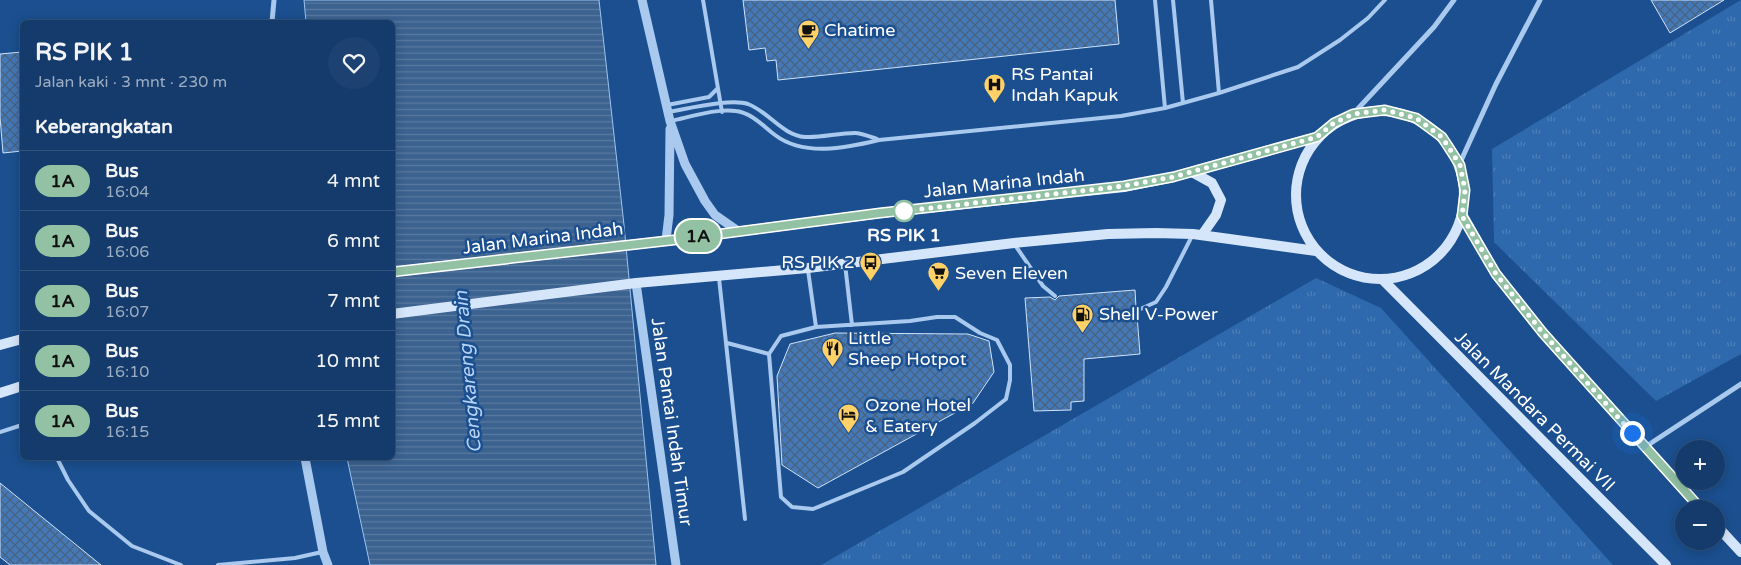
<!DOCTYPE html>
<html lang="id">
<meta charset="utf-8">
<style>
:root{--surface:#143b6b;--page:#1d4271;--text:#f1f3f6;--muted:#9dadc1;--line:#33557e}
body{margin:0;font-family:"Varela Round",sans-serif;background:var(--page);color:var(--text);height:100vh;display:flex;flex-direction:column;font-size:19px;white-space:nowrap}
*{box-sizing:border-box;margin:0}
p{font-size:16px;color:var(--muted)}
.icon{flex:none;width:28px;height:28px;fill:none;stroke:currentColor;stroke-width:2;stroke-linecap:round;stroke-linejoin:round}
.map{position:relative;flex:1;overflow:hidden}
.drawer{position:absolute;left:20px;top:20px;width:375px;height:440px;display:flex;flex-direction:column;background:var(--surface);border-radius:8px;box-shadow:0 2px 12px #0003,0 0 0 1px var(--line)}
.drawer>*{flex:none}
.badge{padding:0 10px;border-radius:16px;font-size:18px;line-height:32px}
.controls{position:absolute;left:1675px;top:440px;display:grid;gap:10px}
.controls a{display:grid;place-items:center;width:50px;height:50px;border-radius:50%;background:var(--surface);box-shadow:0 2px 12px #0003,0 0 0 1px var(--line);font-size:25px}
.you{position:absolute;width:25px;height:25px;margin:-12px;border:4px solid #fff;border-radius:50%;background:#1a73e8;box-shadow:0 0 0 8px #1a73e833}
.map>.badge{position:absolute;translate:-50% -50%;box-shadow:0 0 0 2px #fff}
h2{padding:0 15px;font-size:19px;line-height:45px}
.round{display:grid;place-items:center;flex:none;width:52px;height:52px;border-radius:26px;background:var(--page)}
.headline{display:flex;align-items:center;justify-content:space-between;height:85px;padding:0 15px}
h1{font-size:24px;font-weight:800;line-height:38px}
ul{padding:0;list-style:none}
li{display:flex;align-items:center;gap:15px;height:60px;padding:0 15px;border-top:1px solid var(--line)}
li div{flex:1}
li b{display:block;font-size:19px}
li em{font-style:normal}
li .badge{min-width:55px;font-weight:700;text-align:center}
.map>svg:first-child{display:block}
.park{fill:url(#park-tufts)}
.water{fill:url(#water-rules);stroke:#9cc4f0}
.building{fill:url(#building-cross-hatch);stroke:#cfe3fa}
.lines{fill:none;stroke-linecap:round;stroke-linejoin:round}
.service{stroke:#a9c9ee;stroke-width:4}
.minor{stroke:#a9c9ee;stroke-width:5}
.tertiary{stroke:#a9c9ee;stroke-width:9}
.secondary{stroke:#d6e6fa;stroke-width:10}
.line-casing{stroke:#fff;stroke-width:11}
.line{stroke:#93c1a4;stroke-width:8}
.walk{stroke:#fff;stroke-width:5;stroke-dasharray:0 9}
.stop-dot{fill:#fff;stroke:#93c1a4;stroke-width:2.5}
.labels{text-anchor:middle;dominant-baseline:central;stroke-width:5;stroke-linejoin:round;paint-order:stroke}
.poi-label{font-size:18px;fill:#fff;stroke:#1b4f8f;text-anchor:start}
.street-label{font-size:18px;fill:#fff;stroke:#1b4f8f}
.stop-label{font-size:18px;font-weight:bold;fill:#fff;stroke:#1b4f8f}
.water-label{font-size:19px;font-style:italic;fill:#b5d3f5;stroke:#1b4f8f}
</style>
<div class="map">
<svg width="1741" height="565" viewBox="0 0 1741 565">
<defs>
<pattern id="park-tufts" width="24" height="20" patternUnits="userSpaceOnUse" patternTransform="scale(1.25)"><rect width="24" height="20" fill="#2e69ad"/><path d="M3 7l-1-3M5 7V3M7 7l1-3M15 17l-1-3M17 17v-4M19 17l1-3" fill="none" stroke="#4d80b9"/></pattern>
<pattern id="water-rules" width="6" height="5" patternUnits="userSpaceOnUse" patternTransform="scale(1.25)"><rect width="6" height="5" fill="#3c6290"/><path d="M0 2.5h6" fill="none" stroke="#597aa1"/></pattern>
<pattern id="building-cross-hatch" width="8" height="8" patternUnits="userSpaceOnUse" patternTransform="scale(1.25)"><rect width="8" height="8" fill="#4478b7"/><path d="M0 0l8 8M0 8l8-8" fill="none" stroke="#486282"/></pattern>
</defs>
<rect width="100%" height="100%" fill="#1b4f8f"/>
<path class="park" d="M1741,0V354L1656,401L1494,242L1492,149Z
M1316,278L1381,308L1613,565H821Z"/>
<path class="water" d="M304,0H599L624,225L656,565H370L347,458H392V22H306Z"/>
<path class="building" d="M743,0H1115L1119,44L778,80L776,60L767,61L765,48L749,50Z
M1651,0H1724L1670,33Z
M22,52V151L3,153L0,117V54Z
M1135,290L1136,307L1132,311L1133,314L1137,315L1140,354L1084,359V401L1071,402V410L1034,411L1025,298L1050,297L1055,300L1059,296Z
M835,333L968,334L989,341L994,372L973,403L818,488L782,465L777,376L790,344Z
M0,483L101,565H10L0,557Z"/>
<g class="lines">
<path class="service" d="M703,0L722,112
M1155,0L1165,108
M1173,0L1183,103
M1211,0L1219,93
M667,105L709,97L717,89
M668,112C687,109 731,98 748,104C769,112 782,135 805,137C821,138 838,133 855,133C862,133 870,137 877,139
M671,121C690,117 717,108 736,111C752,113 763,126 775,135C804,157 846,148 879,140L1121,116L1165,108L1219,93L1298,67L1340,40L1368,18L1385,0
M1015,245L1043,286L1055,296
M845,264L852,325
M808,270L816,327
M719,278L745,519
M1136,311L1156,302L1166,287L1192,236
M937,317H955L980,333L997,340L1010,365V380L1006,399L975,423L903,472L813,509L792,507L781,497L769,354L781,336L816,327L910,321Z
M727,343L769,354
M0,432L22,425
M57,458L68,480L89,511L132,546L181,565
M218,565L295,558L322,552"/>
<path class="minor" d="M272,22L274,0
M1353,114L1434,27L1454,0
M1459,165L1496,84L1540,0
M1645,447L1741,384"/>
<path class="tertiary" d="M642,0L670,121L685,164L705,201L715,215L738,231
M666,240L669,215L670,129
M636,283L676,565
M305,458L323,552L328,565"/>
<path class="secondary" d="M1296 195a84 84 0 1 1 168 0a84 84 0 1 1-168 0Z
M1192,172L1212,183L1221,200L1216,215L1202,235
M1463,216L1496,274L1543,333L1701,509
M392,272L674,240L880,213L1124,187L1173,177L1317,137
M1382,279L1666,565
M392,314L636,283L808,268L1014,243L1108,234L1156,233L1193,234L1316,251
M0,345L22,339
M0,393L22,386
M1716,525L1741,552"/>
</g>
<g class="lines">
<defs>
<path id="line" d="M392,272L674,240L880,213L1124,186L1173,177L1317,137L1334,123L1353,114L1385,110L1416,118L1442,137L1460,165L1465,190L1462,216L1496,274L1543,333L1701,509"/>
</defs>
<use href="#line" class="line-casing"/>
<use href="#line" class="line"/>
<path class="walk" d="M904,211L1124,186L1173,177L1317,137L1334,123L1353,114L1385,110L1416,118L1442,137L1460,165L1465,190L1462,216L1496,274L1543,333L1632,433"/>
</g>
<defs>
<symbol id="cafe-pin" viewBox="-11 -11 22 30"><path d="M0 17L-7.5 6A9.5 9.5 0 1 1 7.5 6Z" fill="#ffd166" stroke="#1b4f8f"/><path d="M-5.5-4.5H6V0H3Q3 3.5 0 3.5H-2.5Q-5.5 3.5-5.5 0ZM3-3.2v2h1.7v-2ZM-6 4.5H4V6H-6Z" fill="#111"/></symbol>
<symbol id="hospital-pin" viewBox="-11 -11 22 30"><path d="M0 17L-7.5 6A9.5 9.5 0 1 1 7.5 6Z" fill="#ffd166" stroke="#1b4f8f"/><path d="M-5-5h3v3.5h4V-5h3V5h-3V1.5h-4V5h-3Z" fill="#111"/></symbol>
<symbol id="bus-pin" viewBox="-11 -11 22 30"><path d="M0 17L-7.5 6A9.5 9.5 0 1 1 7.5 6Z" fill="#ffd166" stroke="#1b4f8f"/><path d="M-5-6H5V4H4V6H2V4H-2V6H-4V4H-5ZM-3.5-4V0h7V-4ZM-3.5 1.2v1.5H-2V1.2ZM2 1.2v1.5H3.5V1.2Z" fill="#111"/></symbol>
<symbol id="supermarket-pin" viewBox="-11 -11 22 30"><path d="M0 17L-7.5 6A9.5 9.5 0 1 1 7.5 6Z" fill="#ffd166" stroke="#1b4f8f"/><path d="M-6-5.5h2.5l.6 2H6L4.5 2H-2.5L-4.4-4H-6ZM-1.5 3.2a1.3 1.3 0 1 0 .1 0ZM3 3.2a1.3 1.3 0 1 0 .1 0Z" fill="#111"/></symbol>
<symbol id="fuel-pin" viewBox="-11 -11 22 30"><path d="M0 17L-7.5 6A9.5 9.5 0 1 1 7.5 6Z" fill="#ffd166" stroke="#1b4f8f"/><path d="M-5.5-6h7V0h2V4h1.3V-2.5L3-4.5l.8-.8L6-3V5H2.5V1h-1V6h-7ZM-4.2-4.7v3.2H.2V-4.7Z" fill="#111"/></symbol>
<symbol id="restaurant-pin" viewBox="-11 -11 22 30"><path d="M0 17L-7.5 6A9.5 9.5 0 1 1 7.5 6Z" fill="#ffd166" stroke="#1b4f8f"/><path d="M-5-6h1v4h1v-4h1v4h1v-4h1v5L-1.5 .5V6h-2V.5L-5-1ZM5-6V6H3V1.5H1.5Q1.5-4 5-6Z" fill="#111"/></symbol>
<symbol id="hotel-pin" viewBox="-11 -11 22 30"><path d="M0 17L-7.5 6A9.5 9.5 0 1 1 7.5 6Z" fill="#ffd166" stroke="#1b4f8f"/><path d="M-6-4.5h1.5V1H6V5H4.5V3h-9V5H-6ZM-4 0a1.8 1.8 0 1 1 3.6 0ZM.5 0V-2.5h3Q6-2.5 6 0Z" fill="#111"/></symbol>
</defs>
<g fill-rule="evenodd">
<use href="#cafe-pin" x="796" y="18" width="25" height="34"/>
<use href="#hospital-pin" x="982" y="72" width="25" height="34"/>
<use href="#bus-pin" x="858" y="250" width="25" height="34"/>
<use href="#supermarket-pin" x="926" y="260" width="25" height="34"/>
<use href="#fuel-pin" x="1070" y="302" width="25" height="34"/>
<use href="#restaurant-pin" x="820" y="336" width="25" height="34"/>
<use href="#hotel-pin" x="836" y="402" width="25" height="34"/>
</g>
<circle class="stop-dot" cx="904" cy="211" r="10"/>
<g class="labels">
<g class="poi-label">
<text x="824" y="30">Chatime</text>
<text x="1011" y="74">RS Pantai<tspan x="1011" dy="21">Indah Kapuk</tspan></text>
<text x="855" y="262" text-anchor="end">RS PIK 2</text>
<text x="955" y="273">Seven Eleven</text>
<text x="1099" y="314">Shell V-Power</text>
<text x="848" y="338">Little<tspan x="848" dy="21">Sheep Hotpot</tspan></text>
<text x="865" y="405">Ozone Hotel<tspan x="865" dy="21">&amp; Eatery</tspan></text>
</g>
<g class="street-label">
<text transform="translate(1004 183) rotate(-6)">Jalan Marina Indah</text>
<text transform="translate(543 238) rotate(-7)">Jalan Marina Indah</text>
<text transform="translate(1535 411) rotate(45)">Jalan Mandara Permai VII</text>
<text transform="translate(672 422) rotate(82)">Jalan Pantai Indah Timur</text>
</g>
<g class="stop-label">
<text x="904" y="235">RS PIK 1</text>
</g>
<g class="water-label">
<text transform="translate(468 372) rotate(-95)">Cengkareng Drain</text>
</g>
</g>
</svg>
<div class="controls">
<a>+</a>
<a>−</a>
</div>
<div class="you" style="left:1632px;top:433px"></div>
<b class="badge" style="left:698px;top:236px;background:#93c1a4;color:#111">1A</b>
<section class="drawer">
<div class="headline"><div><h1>RS PIK 1</h1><p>Jalan kaki · 3 mnt · 230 m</p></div><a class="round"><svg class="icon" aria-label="heart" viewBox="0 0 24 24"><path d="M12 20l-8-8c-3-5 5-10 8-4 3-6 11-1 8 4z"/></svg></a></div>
<h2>Keberangkatan</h2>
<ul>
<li><span class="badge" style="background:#93c1a4;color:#111">1A</span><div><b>Bus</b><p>16:04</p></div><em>4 mnt</em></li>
<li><span class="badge" style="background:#93c1a4;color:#111">1A</span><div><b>Bus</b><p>16:06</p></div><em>6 mnt</em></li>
<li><span class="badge" style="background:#93c1a4;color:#111">1A</span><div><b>Bus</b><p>16:07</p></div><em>7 mnt</em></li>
<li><span class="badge" style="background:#93c1a4;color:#111">1A</span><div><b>Bus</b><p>16:10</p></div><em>10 mnt</em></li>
<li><span class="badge" style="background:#93c1a4;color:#111">1A</span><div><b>Bus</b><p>16:15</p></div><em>15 mnt</em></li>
</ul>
</section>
</div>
